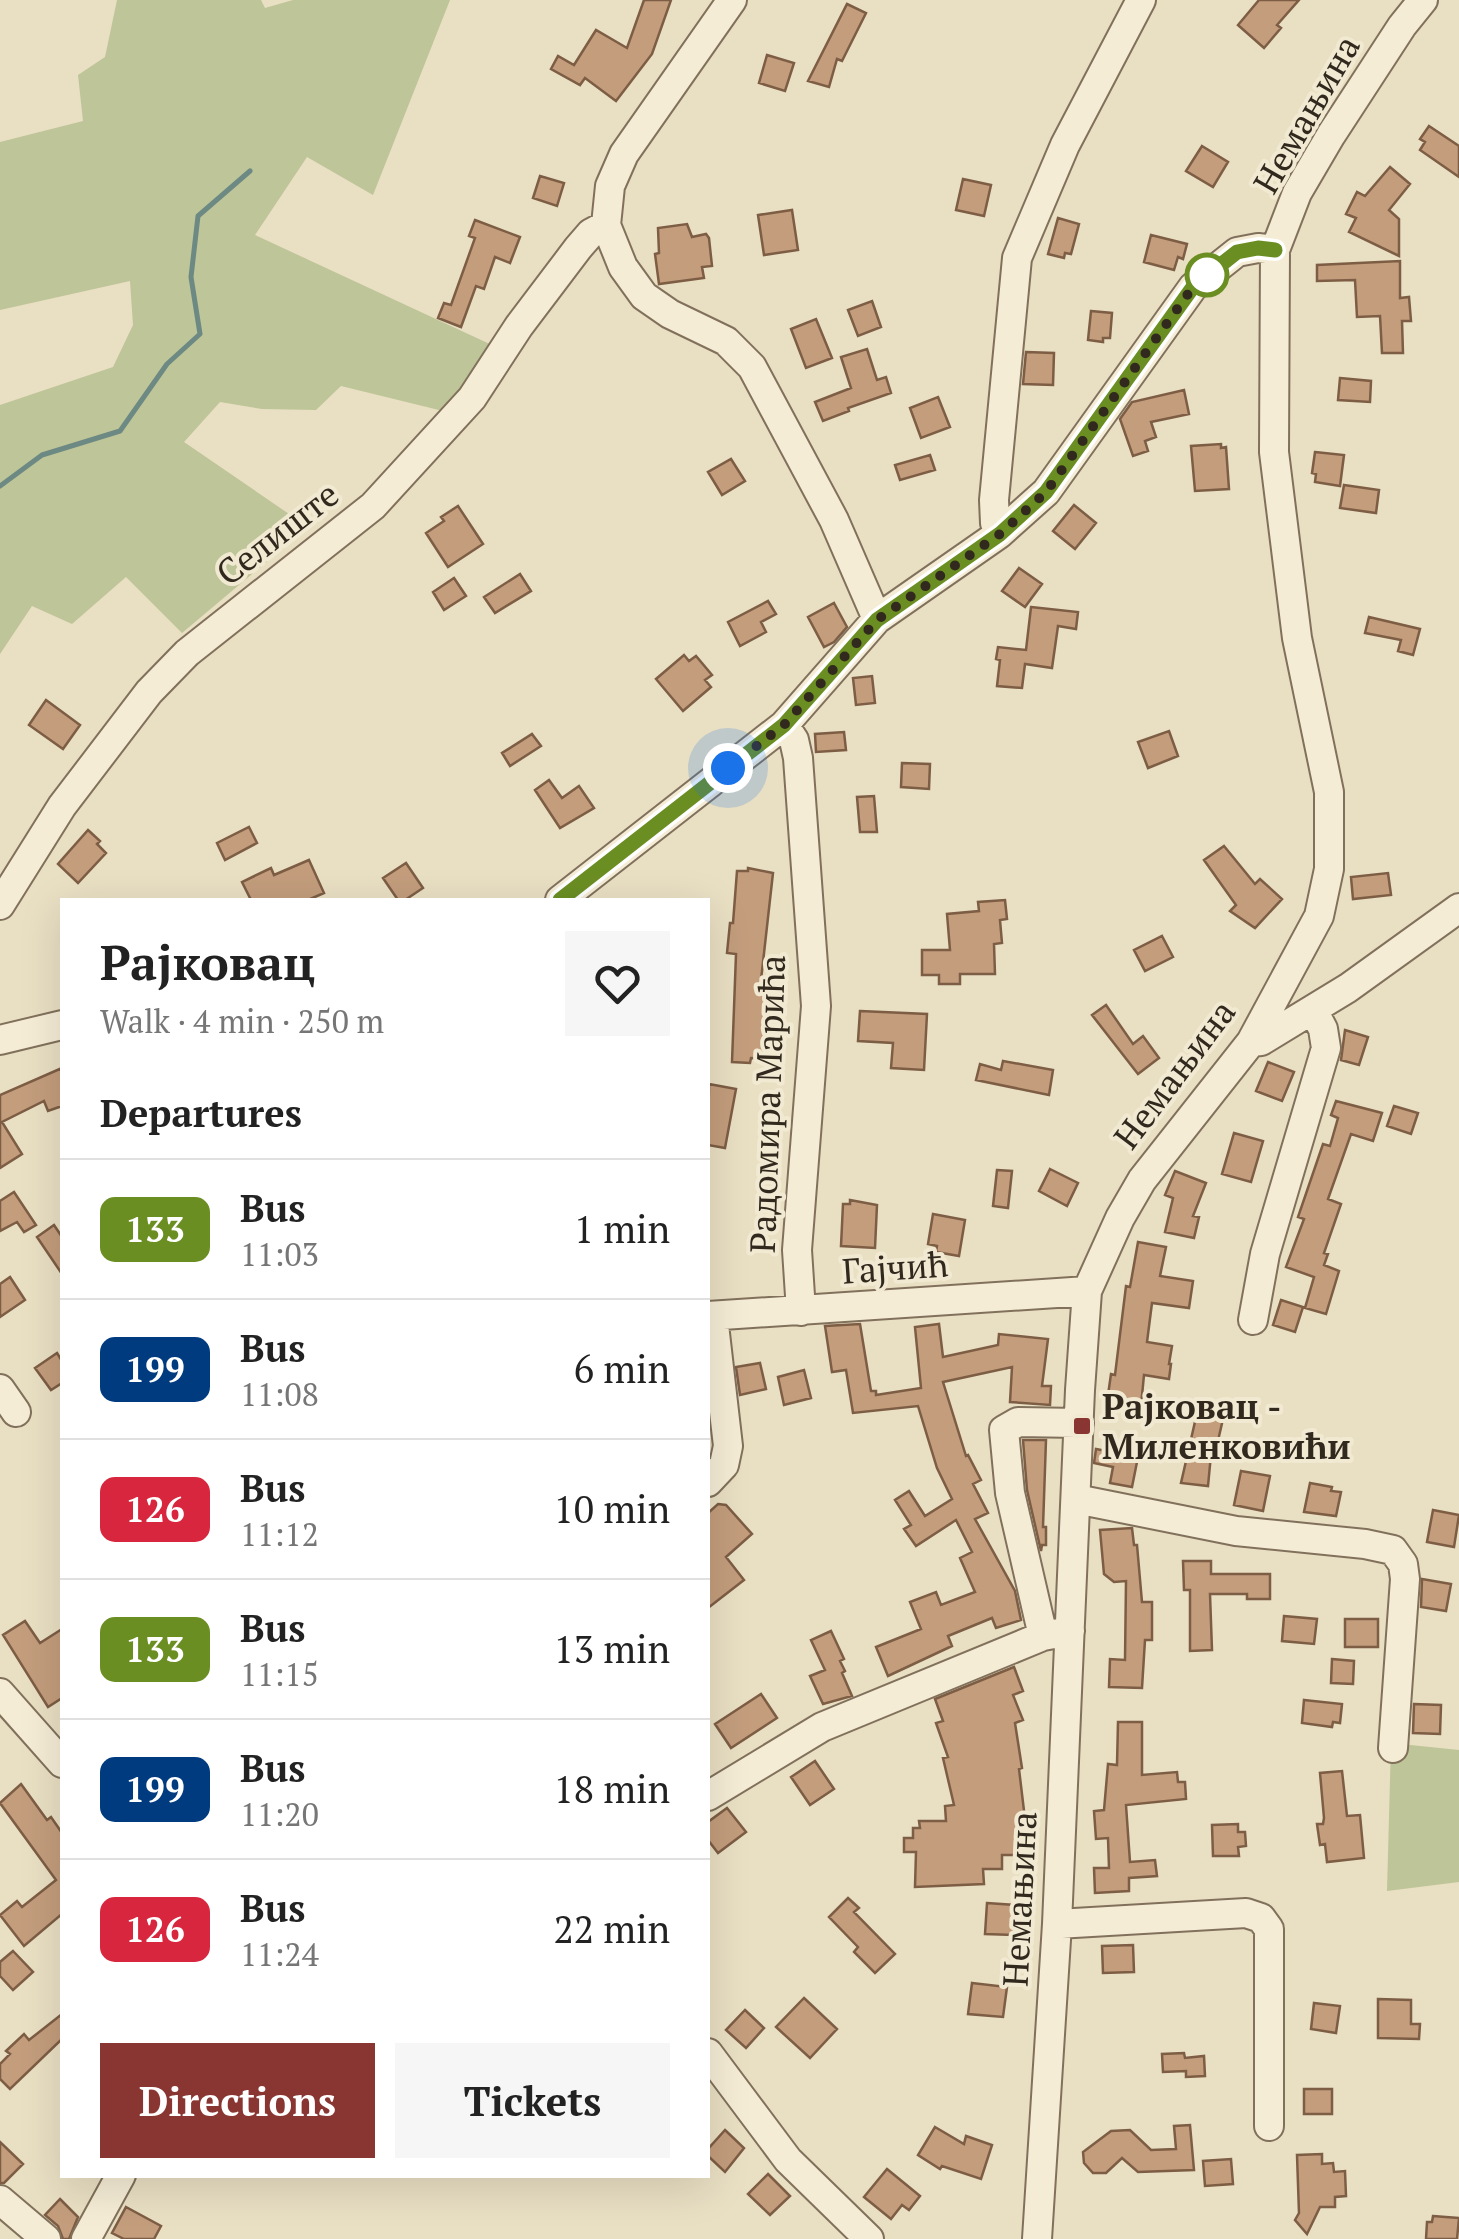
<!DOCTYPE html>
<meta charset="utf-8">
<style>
:root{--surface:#fff;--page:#f6f6f6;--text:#222;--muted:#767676;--line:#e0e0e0;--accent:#893532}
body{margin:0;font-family:"PT Serif",serif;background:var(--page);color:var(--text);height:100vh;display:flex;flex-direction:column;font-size:38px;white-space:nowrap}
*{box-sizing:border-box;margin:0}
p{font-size:32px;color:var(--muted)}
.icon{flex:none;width:55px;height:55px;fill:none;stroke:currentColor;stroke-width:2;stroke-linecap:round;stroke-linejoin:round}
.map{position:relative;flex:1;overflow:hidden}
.panel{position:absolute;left:60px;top:898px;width:650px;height:1280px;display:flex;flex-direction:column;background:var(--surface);border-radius:0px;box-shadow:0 10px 40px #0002}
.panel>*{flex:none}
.badge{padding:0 20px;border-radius:15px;font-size:35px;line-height:65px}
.you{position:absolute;width:50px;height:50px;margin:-25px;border:8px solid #fff;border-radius:50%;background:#1a73e8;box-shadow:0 0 0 15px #1a73e833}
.map>.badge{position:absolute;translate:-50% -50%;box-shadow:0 0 0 5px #fff}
h2{padding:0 40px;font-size:38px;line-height:90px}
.round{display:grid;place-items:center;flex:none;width:105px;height:105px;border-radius:0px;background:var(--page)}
.headline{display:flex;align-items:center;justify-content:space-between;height:170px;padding:0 40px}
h1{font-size:48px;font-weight:800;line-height:75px}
.primary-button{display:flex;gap:20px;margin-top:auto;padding:20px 40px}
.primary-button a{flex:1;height:115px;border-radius:0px;background:var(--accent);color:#fff;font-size:40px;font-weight:800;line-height:115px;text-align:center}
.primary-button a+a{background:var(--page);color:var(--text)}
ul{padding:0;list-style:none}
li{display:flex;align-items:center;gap:30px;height:140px;padding:0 40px;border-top:2px solid var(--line)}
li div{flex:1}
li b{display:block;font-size:38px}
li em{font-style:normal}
li .badge{min-width:110px;font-weight:700;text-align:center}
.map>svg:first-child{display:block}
.green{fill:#bec598}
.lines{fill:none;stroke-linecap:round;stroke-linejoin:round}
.stream{stroke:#6d8983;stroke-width:5}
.building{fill:#c39d7c;stroke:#7d5d44;stroke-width:2.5}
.minor-casing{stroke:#81715c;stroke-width:32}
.minor{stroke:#f5ecd5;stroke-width:28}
.line-casing{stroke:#fff;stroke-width:22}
.line{stroke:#6b8e23;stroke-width:15}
.walk{stroke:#32291e;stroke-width:10;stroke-dasharray:0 18}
.stop-dot{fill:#fff;stroke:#6b8e23;stroke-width:5}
.poi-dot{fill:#893532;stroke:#f1e9d1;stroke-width:4}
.labels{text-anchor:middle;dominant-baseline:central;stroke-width:8;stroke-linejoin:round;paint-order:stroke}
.street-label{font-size:35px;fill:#32291e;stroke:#f1e9d1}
.poi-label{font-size:35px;font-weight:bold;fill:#32291e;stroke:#f1e9d1;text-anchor:start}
</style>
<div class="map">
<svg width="1459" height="2239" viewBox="0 0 1459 2239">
<rect width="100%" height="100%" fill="#e9dfc3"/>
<path class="green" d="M117,0H261L265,8L293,0H450L373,195L307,157L255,235L494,346L443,411L341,386L316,410L262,409L220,402L184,442L308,527L182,633L126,577L72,624L32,606L0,654V405L113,367L133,325L130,281L0,310V142L83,121L78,75L105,57Z
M1391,1743L1459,1750V1882L1387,1891Z"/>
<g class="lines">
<path class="stream" d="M0,486L42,455L120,431L167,364L200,334L191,277L198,216L250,171"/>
</g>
<path class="building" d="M644,0H671L652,54L616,101L585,78L580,85L551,69L558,56L574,65L596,30L627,48Z
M1259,0H1299L1277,25L1281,28L1264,48L1238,25Z
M847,4L866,13L842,61L837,59L829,87L808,81Z
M767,55L794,63L785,91L759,83Z
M1429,126L1459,146V177L1420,150L1425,142L1420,139Z
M1202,146L1228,162L1213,187L1186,171Z
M1390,167L1410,184L1389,210L1399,219V256L1349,232L1356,218L1346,214L1357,192L1365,196Z
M540,176L564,183L557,206L533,198Z
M963,179L991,185L984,216L956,210Z
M792,210L798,250L764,255L758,215Z
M1058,218L1079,224L1071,254L1065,253L1064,258L1048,254Z
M475,220L520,237L510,263L495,257L484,289L476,286L461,327L438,318L444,303L451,305L475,238L469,236Z
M687,224L692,237L706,234L709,238L712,266L702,267L704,278L659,284L655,254L659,253L658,228Z
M1151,235L1187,244L1183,259L1178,257L1174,270L1144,262Z
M1400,261V298L1409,297L1411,321H1402L1403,353H1382L1380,316L1357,317L1355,280L1317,281V265Z
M872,301L881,327L858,336L848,310Z
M1091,311L1112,313L1110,338H1103V342L1088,340Z
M816,319L832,358L806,368L791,329Z
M867,349L877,380L886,377L891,393L848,408L849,411L823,421L815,402L851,388L841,357Z
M1026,352L1054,353L1053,385L1023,384Z
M1340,378L1371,381L1370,402L1338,400Z
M1184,390L1189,414L1151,422L1156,437L1145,441L1148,451L1133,456L1120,419L1132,402Z
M938,397L950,427L921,438L910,408Z
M1221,444V448L1226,447L1229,489L1195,491L1191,446Z
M1315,452L1344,455L1340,486L1315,482L1316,474L1312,473Z
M930,455L935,470L900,480L895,465Z
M731,459L745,481L722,495L708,472Z
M1344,485L1379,490L1376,513L1340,508Z
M1074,505L1096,523L1075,549L1053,531Z
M458,506L483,544L448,567L426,533L444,521L441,517Z
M1019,568L1042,584L1025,607L1002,591Z
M520,574L531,591L495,613L484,597Z
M454,578L466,596L444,610L433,592Z
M768,601L776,614L761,622L766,632L740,646L728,622Z
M834,603L847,627L834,642L824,647L808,617Z
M1031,607L1078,612L1076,629L1058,626L1052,668L1025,664L1022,688L997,686L1000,660L996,659L998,647L1026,650Z
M1369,617L1420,629L1413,655L1398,651L1401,640L1365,633Z
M684,655L689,661L696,656L712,675L705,680L711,687L683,711L656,679Z
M872,676L875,703L856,705L853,678Z
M46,700L80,725L63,749L29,725Z
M1169,731L1178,756L1148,768L1138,742Z
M844,732L846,750L816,752L815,734Z
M532,734L541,746L510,766L502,753Z
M902,763L930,764L929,789L901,787Z
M549,780L562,798L579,786L594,808L560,828L535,790Z
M874,796L877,832H860L857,797Z
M249,827L257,843L225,860L217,843Z
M88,830L100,841L97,844L106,853L78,883L58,864Z
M1224,846L1255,884L1260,879L1282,899L1255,928L1230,911L1236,905L1204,860Z
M309,860L324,893L308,900H251L242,882L271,868L274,875Z
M406,863L423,888L405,900H398L383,878Z
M748,868L773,873L761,980H770L766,1059L751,1058L750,1063L732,1062L736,954L727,953L730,923H733L737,871H748Z
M1388,873L1391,895L1353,899L1351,877Z
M1005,900L1007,919L1000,920L1002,943L994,944L995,974H960V984H939V975H922V950H950L947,914L979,911L978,902Z
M1162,936L1173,957L1145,971L1134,950Z
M1106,1005L1133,1044L1143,1036L1159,1058L1138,1074L1092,1015Z
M860,1011L927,1014L924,1070L891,1068L893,1043L858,1041Z
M1345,1030L1368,1037L1359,1065L1341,1060Z
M1003,1061L1053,1070L1049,1095L976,1080L980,1064L1001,1070Z
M1268,1062L1294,1072L1282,1101L1256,1091Z
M62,1068V1106L48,1111L44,1101L2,1122L22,1154L0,1168V1095Z
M709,1084L736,1089L725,1148L708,1145Z
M1336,1101L1382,1113L1373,1141L1351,1134L1328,1199L1341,1204L1324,1253L1328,1254L1324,1265L1339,1271L1326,1314L1305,1308L1314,1277L1286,1267L1304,1219L1298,1217L1323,1144L1330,1146L1338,1118L1331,1115Z
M1394,1106L1418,1113L1411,1134L1387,1126Z
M1234,1133L1263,1141L1251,1182L1222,1174Z
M1050,1169L1078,1183L1067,1206L1039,1191Z
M997,1170L1012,1171L1008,1208L993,1206Z
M1175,1171L1206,1183L1193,1216L1199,1217L1194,1238L1165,1232L1173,1198L1165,1195Z
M14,1192L36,1225L24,1232L17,1222L0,1231V1201Z
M850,1200L877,1205L875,1248L841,1246L843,1204H850Z
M933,1214L965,1220L959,1256L936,1252L937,1246L928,1244Z
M54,1225L62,1237V1274L37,1237Z
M1138,1242L1166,1247L1160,1276L1193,1281L1189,1308L1152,1303L1147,1342L1172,1346L1169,1364H1171L1169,1379L1144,1375L1141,1406L1107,1402L1111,1374L1115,1375L1126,1286L1130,1287Z
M10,1277L25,1300L0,1317V1284Z
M1281,1300L1303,1307L1295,1332L1273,1325Z
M860,1324L871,1391H876V1395L921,1388L915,1327L939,1324L943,1357L998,1345L999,1334L1048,1339L1042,1386H1051L1050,1405L1010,1402L1012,1367L943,1382L966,1456L968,1455L981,1480L973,1484L988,1513L975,1519L1015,1591L1021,1620L996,1628L992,1618L948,1636L952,1646L888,1676L876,1647L921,1629L910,1602L936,1592L941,1605L975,1592L960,1558L972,1552L956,1520L916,1546L904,1529L911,1525L895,1500L909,1491L925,1516L952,1499L937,1468L918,1406L853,1413L846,1370L832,1372L825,1326Z
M57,1353L62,1361V1383L51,1390L35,1368Z
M760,1363L766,1389L740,1395L736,1367Z
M804,1370L811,1398L784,1405L778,1377Z
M1197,1413L1223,1419L1217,1445L1212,1444L1208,1486L1181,1483Z
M1023,1440H1046L1043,1527H1046V1545H1042L1041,1551L1027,1490Z
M1096,1449L1138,1457L1132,1487L1110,1483L1113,1467L1094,1463Z
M1241,1471L1270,1476L1263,1511L1234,1505Z
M1310,1483L1332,1487L1331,1491L1341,1492L1336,1516L1304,1512Z
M718,1504L726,1505L752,1534L726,1557L744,1580L708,1608V1513Z
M1433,1510L1459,1515L1454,1547L1427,1542Z
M1132,1528L1134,1545H1137L1142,1602H1152V1640H1145L1142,1688L1109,1687L1110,1659L1125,1660L1126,1581L1114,1582L1104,1574L1100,1530Z
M1183,1561H1211V1574H1270V1599H1247V1594H1210L1212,1650L1190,1651V1590H1184Z
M1422,1579L1451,1584L1446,1611L1421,1607Z
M1284,1616L1317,1619L1314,1644L1282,1641Z
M1345,1619H1378V1647H1345Z
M25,1621L40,1643L62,1629V1698L48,1707L3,1635Z
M831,1631L844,1659L840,1661L845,1671L842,1673L852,1696L823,1704L810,1676L825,1670L811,1640Z
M1332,1659L1354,1661L1353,1684L1331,1683Z
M1014,1667L1023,1691L1013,1695L1023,1720L1015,1723L1022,1768L1019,1769L1025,1819H1022L1023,1855H1002V1869H983L984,1884L915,1887L916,1852H904V1838H913V1828H920L919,1821H946L945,1806L954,1805L943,1758L948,1757L936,1723L943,1721L935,1699Z
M761,1694L777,1718L731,1748L715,1724Z
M1304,1700L1342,1704L1340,1723L1333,1722L1332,1727L1302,1723Z
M1414,1704L1441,1705L1440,1734L1413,1733Z
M1118,1722H1142V1775L1177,1772L1178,1782H1185L1186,1799L1126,1805L1130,1862L1155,1860L1157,1876L1129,1878V1891L1095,1893L1094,1868H1109L1108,1838L1096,1839L1094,1811L1104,1810L1108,1764L1117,1765Z
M815,1761L834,1789L810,1805L791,1777Z
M1342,1771L1347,1816L1360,1815L1364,1858L1327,1862L1325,1844L1320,1845L1317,1824H1323L1324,1818L1320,1773Z
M21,1784L47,1820L51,1817L62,1833V1914L24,1946L0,1915L17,1901L22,1907L56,1880L0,1803Z
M727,1808L746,1832L718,1853L708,1840V1822Z
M1238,1824V1832H1245L1246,1846L1238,1847L1239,1856H1213L1212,1825Z
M848,1898L859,1908L854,1912L895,1954L875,1973L854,1952L858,1947L829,1917Z
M987,1903L1015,1905L1014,1935L985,1934Z
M1133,1945L1134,1972L1103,1973L1102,1946Z
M13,1951L33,1972L13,1990L0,1976V1962Z
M972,1983L1007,1987L1003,2017L968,2014Z
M804,1998L837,2029L810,2058L776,2027Z
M1378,1999L1411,2000V2024H1420L1419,2039L1378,2038Z
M1314,2003L1340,2006L1336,2033L1311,2029Z
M745,2010L764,2028L746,2048L726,2030Z
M62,2014V2039L10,2089L0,2079V2064L10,2054L6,2051L24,2034L29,2040Z
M1184,2053L1185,2058L1204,2056L1205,2076L1186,2077V2071L1163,2072L1162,2054Z
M1304,2089H1332V2114H1304Z
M1190,2125L1194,2170L1138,2172L1122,2158L1106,2173H1093L1084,2163L1083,2152L1111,2131L1130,2130L1151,2150L1176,2149L1174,2126Z
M935,2127L964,2144L966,2136L992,2145L981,2179L942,2166L940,2169L918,2155Z
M725,2130L744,2148L725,2172L708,2156V2149Z
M0,2142L23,2164L4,2183H0Z
M1322,2154V2164L1333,2163L1334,2172L1345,2171L1346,2196L1335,2197V2207H1320L1307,2234L1295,2220L1299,2213L1297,2155Z
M1231,2159L1233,2184L1205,2186L1203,2161Z
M887,2169L920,2196L909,2210L902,2205L891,2219L864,2197Z
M768,2174L790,2196L770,2215L748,2194Z
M60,2199L78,2217L69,2239H63L58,2226L45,2215Z
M126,2207L161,2226L154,2239H124L112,2233Z
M1433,2216L1459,2218L1457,2239H1426L1427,2222H1432Z"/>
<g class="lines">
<defs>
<path id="minor" d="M732,0L624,154L610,186L606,225L623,267L644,296L670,314L726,341L752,367L834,520L877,619
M999,534L995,523L994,500L1017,258L1065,145L1141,0
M784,725L794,740L798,758L816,1006L797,1250L801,1311
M560,900L784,725L877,619L999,534L1046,492L1193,287L1237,252L1258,248L1275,250
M0,905L62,806L149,692L187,653L373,506L472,398L519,326L578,248L591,233L606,225
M0,1040L62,1025
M1251,1042L1261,1041L1348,988L1459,908
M708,1316L1087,1291
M1253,1320L1265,1254L1326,1048L1323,1029L1313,1010
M0,1389L16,1412
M708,1482L724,1465L728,1446L713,1316
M1076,1499L1236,1531L1365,1544L1393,1550L1403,1564L1405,1579L1393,1748
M1043,1636L1010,1493L1004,1430L1018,1422L1079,1423
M0,1693L62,1763
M708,1796L822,1727L1043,1636L1070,1631
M1057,1924L1246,1913L1261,1918L1269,1929V2126
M708,2053L788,2160L869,2239
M0,2200L46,2239
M86,2239L121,2175
M1037,2239L1057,1924L1080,1390L1087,1291L1120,1218L1142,1180L1251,1042L1319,916L1329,869V792L1297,638L1274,452L1275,250L1297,193L1331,135L1402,26L1423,0"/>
</defs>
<use href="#minor" class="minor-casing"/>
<use href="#minor" class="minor"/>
</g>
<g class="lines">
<defs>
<path id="line" d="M560,900L784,725L877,620L1000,534L1046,492L1193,287L1237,252L1258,248L1275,250"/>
</defs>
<use href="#line" class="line-casing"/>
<use href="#line" class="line"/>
<path class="walk" d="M728,768L784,725L877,620L1000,534L1046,492L1193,287L1209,273L1207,275"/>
</g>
<circle class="stop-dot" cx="1207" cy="275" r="20"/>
<rect class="poi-dot" x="1072" y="1416" width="20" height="20" rx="5"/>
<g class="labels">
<g class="street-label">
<text transform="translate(1306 114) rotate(-60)">Немањина</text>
<text transform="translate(277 533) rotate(-38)">Селиште</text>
<text transform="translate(1174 1074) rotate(-53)">Немањина</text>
<text transform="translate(767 1104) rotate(-88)">Радомира Марића</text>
<text transform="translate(895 1267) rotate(-4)">Гајчић</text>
<text transform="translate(1019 1899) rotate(-87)">Немањина</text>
</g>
<g class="poi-label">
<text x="1102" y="1406">Рајковац -<tspan x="1102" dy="40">Миленковићи</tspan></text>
</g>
</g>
</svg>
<div class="you" style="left:728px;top:768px"></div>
<section class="panel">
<div class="headline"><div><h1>Рајковац</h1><p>Walk · 4 min · 250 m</p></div><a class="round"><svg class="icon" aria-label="heart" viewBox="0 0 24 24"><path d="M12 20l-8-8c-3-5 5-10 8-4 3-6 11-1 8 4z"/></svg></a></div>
<h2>Departures</h2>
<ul>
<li><span class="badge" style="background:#6b8e23;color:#fff">133</span><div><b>Bus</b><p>11:03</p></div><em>1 min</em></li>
<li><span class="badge" style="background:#003b80;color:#fff">199</span><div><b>Bus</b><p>11:08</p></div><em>6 min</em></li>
<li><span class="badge" style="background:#d7263d;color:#fff">126</span><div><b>Bus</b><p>11:12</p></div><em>10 min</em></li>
<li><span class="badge" style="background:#6b8e23;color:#fff">133</span><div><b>Bus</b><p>11:15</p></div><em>13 min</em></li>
<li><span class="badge" style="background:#003b80;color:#fff">199</span><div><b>Bus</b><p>11:20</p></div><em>18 min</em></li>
<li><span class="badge" style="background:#d7263d;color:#fff">126</span><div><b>Bus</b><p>11:24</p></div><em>22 min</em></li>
</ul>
<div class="primary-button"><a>Directions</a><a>Tickets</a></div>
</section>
</div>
